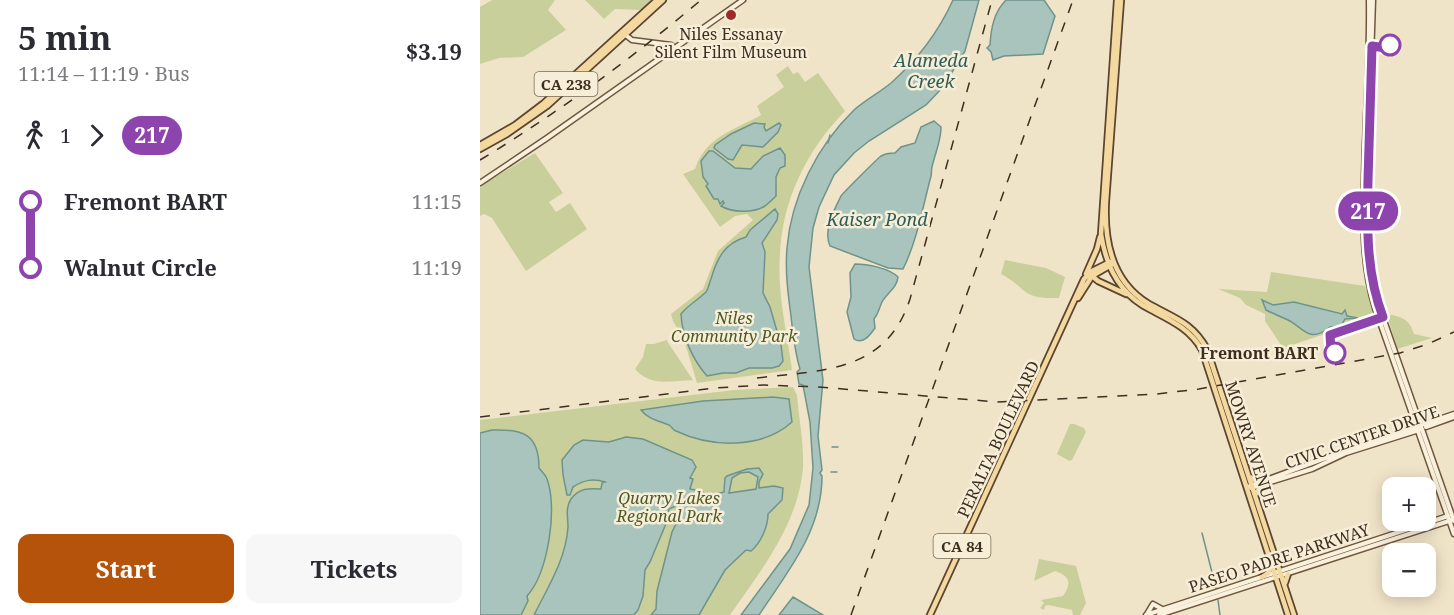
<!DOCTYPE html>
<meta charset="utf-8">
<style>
:root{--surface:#fff;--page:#f7f7f7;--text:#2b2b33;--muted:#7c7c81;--accent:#b45309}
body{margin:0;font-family:"Noto Serif",serif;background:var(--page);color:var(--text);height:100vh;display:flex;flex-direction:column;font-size:22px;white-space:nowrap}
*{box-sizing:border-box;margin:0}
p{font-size:20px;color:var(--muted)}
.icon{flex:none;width:33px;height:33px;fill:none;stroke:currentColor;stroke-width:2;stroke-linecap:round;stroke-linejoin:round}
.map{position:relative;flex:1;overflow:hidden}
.details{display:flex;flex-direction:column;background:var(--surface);width:480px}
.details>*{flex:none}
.badge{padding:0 12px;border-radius:20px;font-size:21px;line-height:39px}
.tools{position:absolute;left:902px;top:477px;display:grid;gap:12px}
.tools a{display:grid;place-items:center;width:54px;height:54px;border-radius:12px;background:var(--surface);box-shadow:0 3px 15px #0003;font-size:30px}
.map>.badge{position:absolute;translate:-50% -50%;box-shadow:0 0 0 3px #fff}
.legs{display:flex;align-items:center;gap:9px;height:66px;padding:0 18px;font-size:20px}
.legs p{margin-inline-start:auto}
.headline{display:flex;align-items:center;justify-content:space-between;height:102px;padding:0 18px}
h1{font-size:33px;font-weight:700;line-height:45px}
.action{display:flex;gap:12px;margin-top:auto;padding:12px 18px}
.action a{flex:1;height:69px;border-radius:12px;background:var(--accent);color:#fff;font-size:24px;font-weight:700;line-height:69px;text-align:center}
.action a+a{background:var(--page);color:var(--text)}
ul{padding:0 18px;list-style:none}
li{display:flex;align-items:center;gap:21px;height:66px;font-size:22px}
li i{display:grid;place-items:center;width:9px;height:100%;margin:0 8px;background:currentColor}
li i::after{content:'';width:15px;height:15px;margin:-8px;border:4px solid;border-radius:50%;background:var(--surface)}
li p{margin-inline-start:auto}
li:first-child i{background:linear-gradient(#0000 50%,currentColor 0)}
li:last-child i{background:linear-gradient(currentColor 50%,#0000 0)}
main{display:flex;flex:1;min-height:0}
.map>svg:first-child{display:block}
.green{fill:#c9cf9b}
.water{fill:#a9c4bc;stroke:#6f938a;stroke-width:1.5;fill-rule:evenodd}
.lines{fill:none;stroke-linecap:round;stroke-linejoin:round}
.stream{stroke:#6f938a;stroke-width:1.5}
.secondary-casing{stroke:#6f573f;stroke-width:7}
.primary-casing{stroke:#5b4430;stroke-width:8}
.secondary{stroke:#faf1dc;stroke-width:4}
.primary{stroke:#f3d9a0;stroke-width:4.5}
.rail{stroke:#3d2e20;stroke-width:1.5;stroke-dasharray:10 10;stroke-linecap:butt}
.line-1-casing{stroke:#fff;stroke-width:14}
.line-1{stroke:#8e44ad;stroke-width:9}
.poi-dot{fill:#9e2a2b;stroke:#f7eed8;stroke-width:2}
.stop-1-dot{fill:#fff;stroke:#8e44ad;stroke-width:3}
.labels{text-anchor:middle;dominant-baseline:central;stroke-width:5;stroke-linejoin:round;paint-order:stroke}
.shield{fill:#f7eed8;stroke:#756857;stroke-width:1.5}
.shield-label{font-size:15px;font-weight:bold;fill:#3d2e20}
.poi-label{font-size:16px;fill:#3d2e20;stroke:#f7eed8}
.park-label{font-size:16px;font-style:italic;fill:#4d5a26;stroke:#f7eed8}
.stop-label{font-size:16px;font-weight:bold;fill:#3d2e20;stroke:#f7eed8;text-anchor:end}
.street-label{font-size:16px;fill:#3d2e20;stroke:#f7eed8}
.water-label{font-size:18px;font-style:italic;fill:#2f5d5a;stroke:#f7eed8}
</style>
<main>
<section class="details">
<div class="headline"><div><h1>5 min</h1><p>11:14 – 11:19 · Bus</p></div><b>$3.19</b></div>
<div class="legs"><svg class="icon" aria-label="walk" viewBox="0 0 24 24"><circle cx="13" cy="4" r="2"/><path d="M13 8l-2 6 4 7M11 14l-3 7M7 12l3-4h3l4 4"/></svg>1<svg class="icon" aria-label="forward" viewBox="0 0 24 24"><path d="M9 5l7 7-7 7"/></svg><b class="badge" style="background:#8e44ad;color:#fff">217</b></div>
<ul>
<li><i style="color:#8e44ad"></i><b>Fremont BART</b><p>11:15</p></li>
<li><i style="color:#8e44ad"></i><b>Walnut Circle</b><p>11:19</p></li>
</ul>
<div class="action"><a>Start</a><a>Tickets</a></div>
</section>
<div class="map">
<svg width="974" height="615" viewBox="0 0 974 615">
<rect width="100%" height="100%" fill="#f0e4c8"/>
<path class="green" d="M12,0H75L68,10L86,30L43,57L19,58L0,64V7Z
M105,0H171L162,10L135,9L124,19Z
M308,66L313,74L318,72L325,82L338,73L365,111C327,150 302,200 300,255C297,293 307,333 312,370L217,383L204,340L193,321L191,314L223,289L238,251L273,220L267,214L255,216L240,227L203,174L215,169C226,136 253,131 281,115L277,106L304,87L296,75Z
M55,153L83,193L69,202L76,212L90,203L107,229L46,271L12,218L4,214L0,216V188L9,181L0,186Z
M525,260L566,268L585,277L579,298C540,299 549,289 521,274Z
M791,272L885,286L896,317L803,348L785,321V314L766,305L760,298L738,289L787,292Z
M907,314C922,317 929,318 934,334L952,338L917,349Z
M187,340V341L213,380C191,381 170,387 155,369L163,357L166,344H174Z
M313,387L317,395C319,419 324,444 323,468C318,525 281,570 250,615H0V420L254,390Z
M590,424H594L604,428L606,432L592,460L589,461L577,454Z
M559,559L596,566L606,603L600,615H593L592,610L568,605L565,606L564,610L560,608L564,603L561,600L583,596C592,583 590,576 575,571L554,581Z"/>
<path class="water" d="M473,0H499L485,51L463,87L446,105L389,141L374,153L354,175L339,207L333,228L329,267L343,380L338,436L342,470L340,473L342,476C342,531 308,571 279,615H261L310,549L329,505L333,468L330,422L323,385L319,384L317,372L320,369C315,353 313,335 311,316C308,294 305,271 307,248C311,197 338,145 374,110C385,100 399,93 411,83C437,60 458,33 473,0Z
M526,0H564L575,16L563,54L524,56L513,60L511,52L507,48L510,45C511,28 514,12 526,0Z
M454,121L461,127C461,142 455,153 452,167C451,170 452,173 451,176C443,206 437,241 423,269L408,268L350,246C343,231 354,210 361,196C363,193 397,159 401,156C406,153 410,153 415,153L421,147L435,143L441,127Z
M274,123L285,124L284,127L286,131L299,123L301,125L298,132L283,147L262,145L253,160L248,159L234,148L235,145L251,134Z
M300,148L305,155V166L300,168L296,177V196C293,199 289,203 285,206C274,213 252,213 241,206L244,203L243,201L240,204L238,199H234L226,186L228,184L223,177L221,161L229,151H233L255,168L271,169L283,156Z
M295,209L298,214L297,220L282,243L285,252L283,293L290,307L301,345L303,361L299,366L292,368H269L256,373H243L227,376C213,360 202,337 201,314C208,305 218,300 226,292C229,288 229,283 231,279C237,258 245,243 266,237L270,230Z
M375,264C387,264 409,268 418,277C417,288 407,293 402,302C399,308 399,313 394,319L395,328C390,335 383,345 374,339L367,312L371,297L370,273Z
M782,300L793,305L814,302L862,314L865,310L867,316L878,318L865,319L861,326L850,327C829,344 824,328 808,320C801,317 794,314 786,310Z
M293,397L309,399L312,422C282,449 232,448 196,431C193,430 192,427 189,425C179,421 168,419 161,410L223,401Z
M12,430C43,429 59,434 59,468C62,472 66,475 67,479C78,508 68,573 47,596L48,601L41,615H0V433Z
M146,437L163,439L212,460L216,467L210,478L213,479L210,489L221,491L229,496L244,492L245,478L247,476L267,469L279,468L283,474L279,482V488L294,486L303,488L302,500L288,514C288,526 281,543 271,551L266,550L245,570L219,615H171L176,609L177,591L192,532L203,510L198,505L189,509L185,526L170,562L165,570L163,596L158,610L154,615H54C68,587 86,559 88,527C88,517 85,508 91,499C99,488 109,488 121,489L122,483L125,482C113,478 104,480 93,487L90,495H87L83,475L82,460L94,445L103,440L129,442ZM269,472L278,477L276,489L249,493L252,478L260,473Z
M313,597L343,615H299Z"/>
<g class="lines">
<path class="stream" d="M348,143L350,135
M352,447H358
M351,472H357
M722,533L736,588
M738,600L740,615"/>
<defs>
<path id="secondary" d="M889,0C890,60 885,120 884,180C883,224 882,266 895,308L974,534
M893,0L889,120V263L900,309L974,521
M143,33L152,40L191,45L195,49
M0,183L67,138L263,0
M946,427L974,417
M770,486L867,450L974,414
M771,488L832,469L866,453L939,430
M667,614L673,604L682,609
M666,615L968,516
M679,615L972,520"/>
<path id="primary" d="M637,0L621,234C626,267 640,295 671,310C692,321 710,329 722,350L808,615
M641,0L626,202C624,242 632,282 669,304C694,318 712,322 727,349L814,615
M0,145L35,125L64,103L177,0
M0,149L27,134L67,106L183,0
M606,274L617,249L620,237
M612,276L618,281L646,294
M598,298L612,276L631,265
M770,477L776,481H782
M776,494L781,485
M782,577L788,573L791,566
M805,583L808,574
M450,615L604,279L612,271L630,262"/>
</defs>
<use href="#secondary" class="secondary-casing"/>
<use href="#primary" class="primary-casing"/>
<use href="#secondary" class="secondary"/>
<use href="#primary" class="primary"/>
<path class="rail" d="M0,160C78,113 152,58 221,0
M277,378C342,370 406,373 430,299L512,0
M0,417L235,388L284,385L339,387L517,402L677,394L719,389L920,353L948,344L974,332
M371,615L593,0"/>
</g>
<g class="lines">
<defs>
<path id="line-1" d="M855,353L851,349L850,335L903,317C886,273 887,227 888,180C889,136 891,91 892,46L906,48L910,45"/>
</defs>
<use href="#line-1" class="line-1-casing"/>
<use href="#line-1" class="line-1"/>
</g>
<circle class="poi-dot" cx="251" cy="15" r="6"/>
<g class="stop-1-dot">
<circle cx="910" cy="45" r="10"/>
<circle cx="855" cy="353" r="10"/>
</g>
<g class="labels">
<g class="shield">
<rect x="54.5" y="72" width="63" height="24" rx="4.5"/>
<rect x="453.5" y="534" width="57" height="24" rx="4.5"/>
</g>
<g class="shield-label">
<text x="86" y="84">CA 238</text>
<text x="482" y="546">CA 84</text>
</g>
<g class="poi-label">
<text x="251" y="34">Niles Essanay<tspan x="251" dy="18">Silent Film Museum</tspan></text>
</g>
<g class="park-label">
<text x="254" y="318">Niles<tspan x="254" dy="18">Community Park</tspan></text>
<text x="189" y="498">Quarry Lakes<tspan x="189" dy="18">Regional Park</tspan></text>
</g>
<g class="stop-label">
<text x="838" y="353">Fremont BART</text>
</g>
<g class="street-label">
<text transform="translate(882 437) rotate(-19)">CIVIC CENTER DRIVE</text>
<text transform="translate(518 439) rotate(-65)">PERALTA BOULEVARD</text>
<text transform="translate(771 444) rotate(72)">MOWRY AVENUE</text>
<text transform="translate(799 558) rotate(-18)">PASEO PADRE PARKWAY</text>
</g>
<g class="water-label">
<text x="451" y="60">Alameda<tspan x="451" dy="21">Creek</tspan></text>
<text x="397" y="219">Kaiser Pond</text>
</g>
</g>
</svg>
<div class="tools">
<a>+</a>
<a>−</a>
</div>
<b class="badge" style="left:888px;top:211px;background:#8e44ad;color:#fff">217</b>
</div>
</main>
